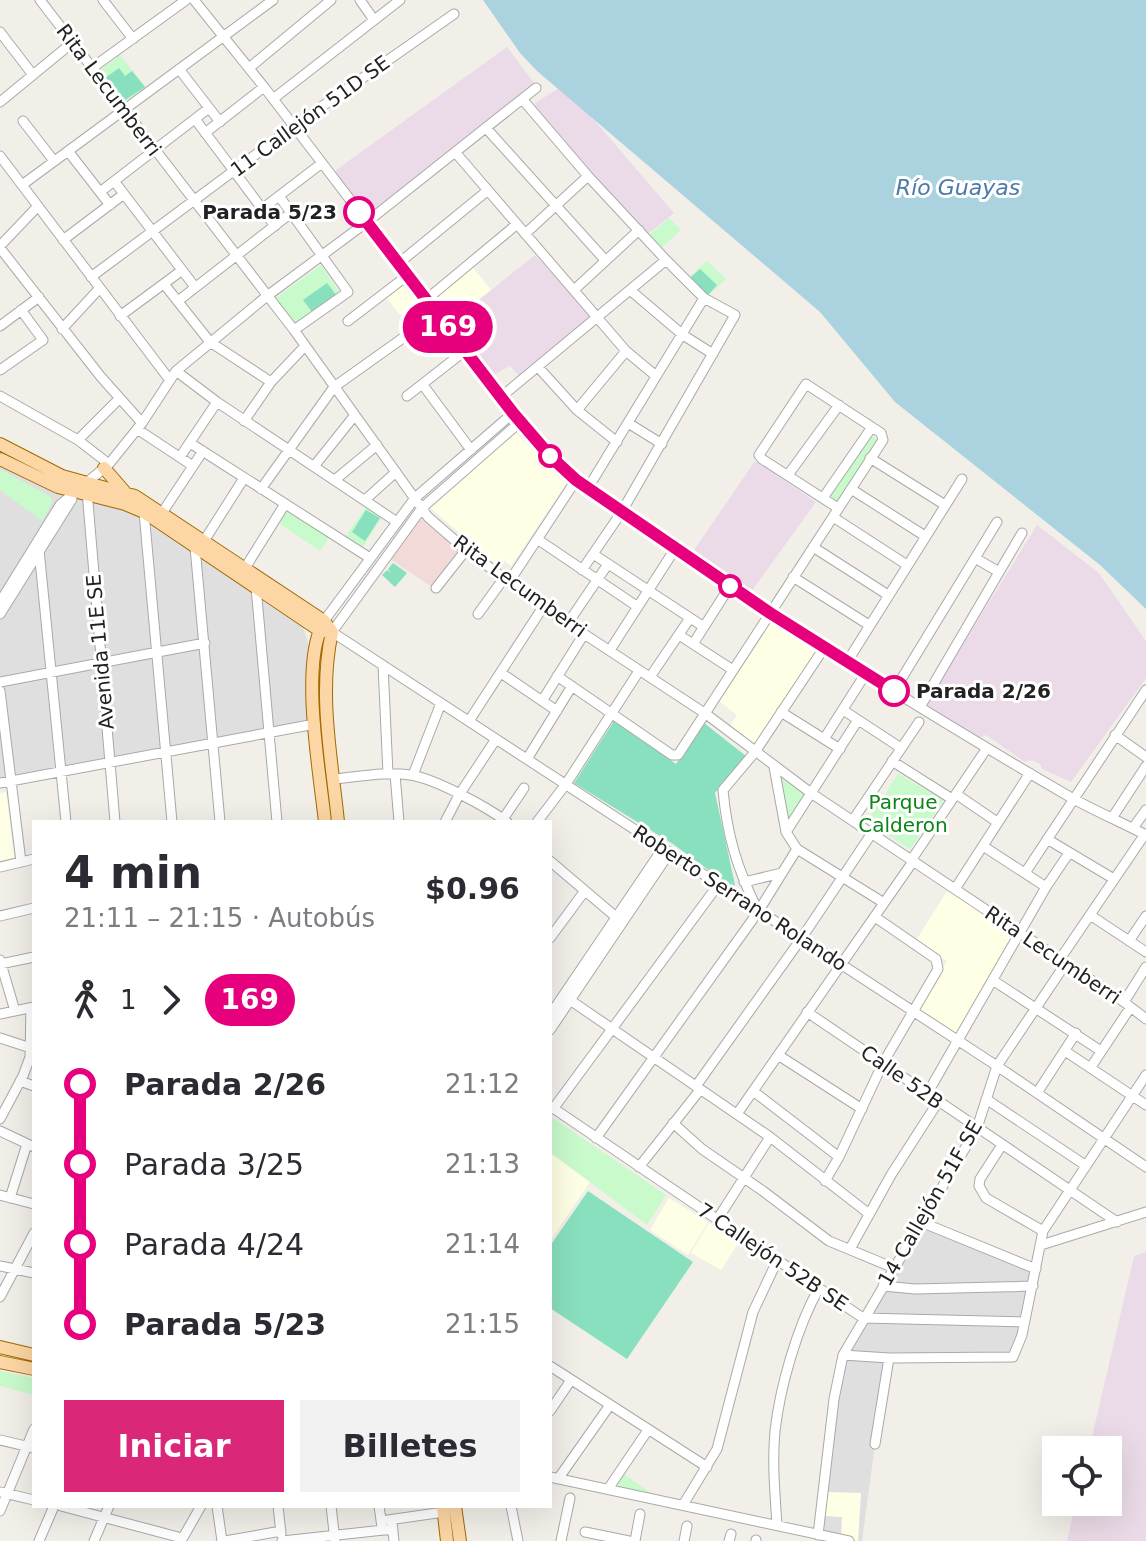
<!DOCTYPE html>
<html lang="es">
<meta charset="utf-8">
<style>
:root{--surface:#fff;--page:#f2f2f3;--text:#2b2b33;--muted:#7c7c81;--accent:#db2777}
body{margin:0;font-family:"DejaVu Sans",sans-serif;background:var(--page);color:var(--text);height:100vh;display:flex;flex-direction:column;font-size:30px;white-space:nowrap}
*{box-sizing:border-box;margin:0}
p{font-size:26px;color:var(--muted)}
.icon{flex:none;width:44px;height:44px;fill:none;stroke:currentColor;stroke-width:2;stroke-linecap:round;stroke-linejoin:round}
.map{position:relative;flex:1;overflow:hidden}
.drawer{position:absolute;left:32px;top:820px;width:520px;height:688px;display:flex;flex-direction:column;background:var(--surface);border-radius:0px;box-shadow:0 8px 32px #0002}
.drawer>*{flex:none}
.badge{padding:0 16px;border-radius:26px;font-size:28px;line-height:52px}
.buttons{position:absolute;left:1042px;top:1436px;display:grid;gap:16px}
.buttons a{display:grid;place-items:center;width:80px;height:80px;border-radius:0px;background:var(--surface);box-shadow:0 8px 32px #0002;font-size:40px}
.map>.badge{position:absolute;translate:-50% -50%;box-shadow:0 0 0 4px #fff}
.legs{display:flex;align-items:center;gap:12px;height:88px;padding:0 32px;font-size:26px}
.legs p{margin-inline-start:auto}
.headline{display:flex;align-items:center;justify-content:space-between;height:136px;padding:0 32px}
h1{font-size:44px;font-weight:800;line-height:60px}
.button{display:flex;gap:16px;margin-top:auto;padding:16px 32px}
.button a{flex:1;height:92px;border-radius:0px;background:var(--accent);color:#fff;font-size:32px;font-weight:800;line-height:92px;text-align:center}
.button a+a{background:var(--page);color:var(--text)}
ul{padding:0 32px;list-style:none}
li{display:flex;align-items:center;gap:28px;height:80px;font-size:30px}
li i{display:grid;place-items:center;width:12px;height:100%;margin:0 10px;background:currentColor}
li i::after{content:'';width:20px;height:20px;margin:-10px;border:6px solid;border-radius:50%;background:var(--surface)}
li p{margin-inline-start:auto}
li:first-child i{background:linear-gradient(#0000 50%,currentColor 0)}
li:last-child i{background:linear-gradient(currentColor 50%,#0000 0)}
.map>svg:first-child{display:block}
.residential{fill:#e0dfdf}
.commercial{fill:#f2dad9}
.industrial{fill:#ebdbe8}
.education{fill:#ffffe5}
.park{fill:#c8facc}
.pitch{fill:#88e0be}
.water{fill:#aad3df}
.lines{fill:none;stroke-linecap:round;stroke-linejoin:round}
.minor-casing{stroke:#a9a9a9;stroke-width:11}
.major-casing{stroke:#a06b00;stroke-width:14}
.minor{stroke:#fff;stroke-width:9}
.major{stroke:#fcd6a4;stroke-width:12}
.line-1-casing{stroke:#fff;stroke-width:18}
.line-1{stroke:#e6007e;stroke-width:12}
.stop-1-dot{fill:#fff;stroke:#e6007e;stroke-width:4}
.labels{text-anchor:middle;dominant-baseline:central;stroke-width:6;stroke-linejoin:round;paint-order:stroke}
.street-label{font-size:20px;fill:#222;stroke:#fff}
.stop-label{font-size:20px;font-weight:bold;fill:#222;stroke:#fff;text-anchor:end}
.park-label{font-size:20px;fill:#0c8416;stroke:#fff}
.water-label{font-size:22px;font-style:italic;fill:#4a7aab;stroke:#fff}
</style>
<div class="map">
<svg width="1146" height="1541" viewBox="0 0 1146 1541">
<rect width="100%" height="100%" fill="#f2efe9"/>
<path class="residential" d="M0,464L129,508L302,625L309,645V722L0,779Z
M920,1226L1035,1269L1015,1357L887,1355L862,1541H845L816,1534L842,1355Z"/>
<path class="commercial" d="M420,518L462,549L432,587L390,559Z"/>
<path class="industrial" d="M507,47L535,84L368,216L336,173V170Z
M564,85L674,213L648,234L534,108L535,103Z
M535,255L592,317L519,376L510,366L492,376L451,322Z
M755,461L816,502L751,592L692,553Z
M1037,525L1099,573L1146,641V678L1071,782L1042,769L1040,764L1031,760L1025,762L986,735L980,738L926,704Z
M1146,1252V1541H1067L1076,1502H1108V1450H1089L1134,1256Z"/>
<path class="education" d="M471,265L491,290L450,321L431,297Z
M403,286L416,302L400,315L387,298Z
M516,433L566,484L511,566L504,560L498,566L428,506Z
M772,621L817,652L754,745L729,727L737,715L719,701Z
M6,792L15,861L0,864V793Z
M947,891L1018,934L956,1034L917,1010L947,961L915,942Z
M550,1153L590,1182L550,1241Z
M669,1198L708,1222L688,1255L650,1230Z
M709,1223L739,1242L721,1270L691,1253Z
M828,1492L861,1493L858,1541L841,1537L842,1517L825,1516Z"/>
<path class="park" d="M120,55L146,87L122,103L98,72Z
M669,218L681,230L660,249L649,235Z
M707,261L726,279L707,297L688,278Z
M321,265L342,295L295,327L274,299Z
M869,434L880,441L839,504L826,496Z
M0,469L51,497L52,503L42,521L0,490Z
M366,507L382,517L361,550L344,539Z
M286,509L329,538L320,551L277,522Z
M898,774L944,800L910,849L867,822Z
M778,776L806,795L787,823Z
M550,1116L666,1195L647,1225L550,1152Z
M0,1371L34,1378V1395L0,1386Z
M624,1474L654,1495L615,1486Z"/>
<path class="pitch" d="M119,68L125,76L132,71L145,87L122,102L105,78Z
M700,269L717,285L707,296L690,278Z
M327,283L337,296L313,313L303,300Z
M366,510L380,518L365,541L352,532Z
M393,563L407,573L395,587L382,575L387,570L391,572L388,569Z
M614,721L676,764L704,723L746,756L715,793L735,885L733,888L673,844L574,783Z
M588,1191L693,1262L627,1359L550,1308V1246Z"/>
<path class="water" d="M483,0H1146V609L1100,565L895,402L820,312L537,71L520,53Z"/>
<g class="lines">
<defs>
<path id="minor" d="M40,0L294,330L428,517L466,550L543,607L706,714L811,793L1124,1002L1146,1019
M103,0L133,39
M194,0L264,87L513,413C572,486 652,534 730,586C841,660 955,730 1070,797C1095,811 1121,822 1146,835
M360,0L374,20
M0,32L33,75
M92,68L186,0
M249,68L331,0
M179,69L220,122
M273,99L400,0
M523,100L588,176L666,260L704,298L735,315L621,513L582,570
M0,102L73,42
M195,119L275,226
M23,121L54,161
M486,128L605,260
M205,133L264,87
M68,151L110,205
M455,152L626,351L656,376
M0,156L169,379
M114,181L195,287
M22,185L273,0
M100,192L209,108
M279,196L348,292L294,330
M262,209L322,163
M525,234L588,176
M63,240L124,194
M0,246L38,206
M0,248L101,377L142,423
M399,263L487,191
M91,277L294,126L454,14
M164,284L210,342L271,382
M574,290L639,230
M630,290L683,335L713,354
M427,299L516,225
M178,301L291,213
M120,316L181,271
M348,321L408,275
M0,326L39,297
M62,329L99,289
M538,367L577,410L617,442
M0,370L43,340L21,310
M176,371L217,402L397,522
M423,385L471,450
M0,396L78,440L109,464
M407,396L466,350
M501,397L666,260
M577,410L626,351
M244,421L271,382L305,346
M520,422L422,508L332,632L997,1066L1146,1167
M628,423L662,444
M137,429L193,466
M78,440L119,399
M190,443L370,558
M180,457L217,402
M870,458L945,505
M315,465L355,415
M788,475L839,405
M336,479L377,445
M588,488L704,298
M261,489L334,387L438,313
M851,489L925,536
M87,491L115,822
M823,498L872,427
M366,499L396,472
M144,512L172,822
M162,513L203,451
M833,517L907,565
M537,539L638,607
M204,541L244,478
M195,547L220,822
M813,547L888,595
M39,550L66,822
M593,554L704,627
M975,558L999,572
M245,568L285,504
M793,577L869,625
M509,582L576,480
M256,587L277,822
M436,588L466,550
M0,602L60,505L109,464L142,423L176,371L267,296L367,222L536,88
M0,614L72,499
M478,614L504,578
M324,621L415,498L513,413
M568,623L608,564
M679,635L733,670
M693,644L730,586
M610,650L675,549
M847,662L962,479
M383,665L388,774
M501,673L557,711
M557,676L672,755H678L883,440L881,433L806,384L759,455L762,459L838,508
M650,677L690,618
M0,682L205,643
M0,691L21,862
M894,691L997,522
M542,701L584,634
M920,707L1022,533
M843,710L901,748
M781,712L840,749
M469,721L543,607
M1115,735L1146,757
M824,739L866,673
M527,759L572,686
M892,761L952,799
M774,767L786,832
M395,774L399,822
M413,775L441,703
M333,779C358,777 385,771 410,775C434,778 487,807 507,822
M0,783L315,724
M956,794L997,822
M1112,818L1146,766
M853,820L919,722
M445,822L459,795L496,739
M501,822L524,788
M537,822L566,784L639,671
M1133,828L1146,810
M1047,839L1114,879
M983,846L1046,887
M797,849L884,903
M912,859L987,748
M550,861L616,917
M0,867L34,859
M1025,873L1146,690
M744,882L782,873
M955,889L1030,773
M757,909C737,868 727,835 723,790L755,752L824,648
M1090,915L1146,952
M0,916L34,908
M550,938L584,892
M1129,941L1146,916
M1060,959L1145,834
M0,960L15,1011
M0,964L34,957
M994,981L1101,1051
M570,1000L770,1137L868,1213
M1124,1002L1146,967
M807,1012L1117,1222
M0,1014L34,1007
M550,1015L663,848
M550,1030L670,852
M0,1038L31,1048
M1065,1051L1146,1105
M778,1055L862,1109
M1091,1067L1130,1008
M20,1081L34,1086
M696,1086L801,939L872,833
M753,1091L839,1157
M1037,1093L1076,1033
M927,1094L1046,887L1069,853
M986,1099L1085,1165
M550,1106L863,1318L1024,1322
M553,1109L718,885
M737,1114L914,860
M0,1119L23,1076L30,1057L31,1008
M673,1123L702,1149L763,1191L829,1241L894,1268
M0,1131L34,1147
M596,1138L758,912L797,849L786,832L858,720
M1002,1145L980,1179L979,1186L986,1198L1043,1231
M639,1167L700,1090
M825,1181L839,1157L883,1063L938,969L936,959L875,917
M0,1195L34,1204
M10,1198L27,1144
M717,1220L770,1137
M921,1222L1036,1269
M1041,1245L1146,1212
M850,1249L891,1175L938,1102
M0,1266L34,1273
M883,1286L915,1289L1033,1286
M0,1297L34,1233
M843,1355L889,1358L1013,1357L1022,1335L1043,1231L1146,1075
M550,1366L707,1467
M550,1411L571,1380
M0,1440L34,1448
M875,1444L889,1358
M550,1477L849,1541
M558,1479L610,1405
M608,1489L648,1430
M0,1492L34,1500
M683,1505L717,1449L753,1312L777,1261
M61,1506L182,1538
M217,1506L222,1541
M278,1506L281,1534
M331,1506L335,1541
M379,1506L382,1527
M511,1506L518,1541
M0,1511L34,1429
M381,1521L444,1512
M392,1523L394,1541
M777,1525C775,1494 772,1462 775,1431C780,1387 797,1327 819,1288
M585,1532L629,1541
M818,1535L834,1399L843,1355L977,1128L997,1066L1066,963
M39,1541L54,1506
M94,1541L109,1506
M181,1541L201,1506
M225,1541L281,1531
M282,1541L393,1529
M561,1541L570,1498
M635,1541L640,1514
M684,1541L687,1526
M729,1541L731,1534
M756,1541V1540"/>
<path id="major" d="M0,444L62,476L135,496L324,621L332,632
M0,459L58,487L125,504L144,512L319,630L332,632
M104,468L124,491
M323,624C300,665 320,774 325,822
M332,632C318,694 332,760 338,822
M0,1347L34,1355
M0,1362L34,1369
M443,1506L447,1541
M455,1506L460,1541"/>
</defs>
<use href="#minor" class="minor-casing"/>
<use href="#major" class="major-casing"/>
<use href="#minor" class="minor"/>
<use href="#major" class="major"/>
</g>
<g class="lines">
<defs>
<path id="line-1" d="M359,212L513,413L550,456L576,480L770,613L894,691"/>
</defs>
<use href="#line-1" class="line-1-casing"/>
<use href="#line-1" class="line-1"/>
</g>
<g class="stop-1-dot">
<circle cx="359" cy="212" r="14"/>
<circle cx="550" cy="456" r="10"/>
<circle cx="730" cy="586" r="10"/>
<circle cx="894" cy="691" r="14"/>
</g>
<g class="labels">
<g class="street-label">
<text transform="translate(109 90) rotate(53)">Rita Lecumberri</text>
<text transform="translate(310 116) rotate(-36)">11 Callejón 51D SE</text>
<text transform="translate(520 586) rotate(36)">Rita Lecumberri</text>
<text transform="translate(100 652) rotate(-95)">Avenida 11E SE</text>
<text transform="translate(740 898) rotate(33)">Roberto Serrano Rolando</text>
<text transform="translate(1053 955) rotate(34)">Rita Lecumberri</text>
<text transform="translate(902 1077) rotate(35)">Calle 52B</text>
<text transform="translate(930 1203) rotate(-60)">14 Callejón 51F SE</text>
<text transform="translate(773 1257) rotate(34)">7 Callejón 52B SE</text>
</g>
<g class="stop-label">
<text x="337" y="212">Parada 5/23</text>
<text x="916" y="691" text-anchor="start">Parada 2/26</text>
</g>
<g class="park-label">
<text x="903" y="802">Parque<tspan x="903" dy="23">Calderon</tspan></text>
</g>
<g class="water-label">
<text x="958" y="187">Río Guayas</text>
</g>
</g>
</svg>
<div class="buttons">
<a><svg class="icon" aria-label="locate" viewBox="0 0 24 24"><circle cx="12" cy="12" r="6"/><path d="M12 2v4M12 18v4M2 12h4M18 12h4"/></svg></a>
</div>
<b class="badge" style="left:448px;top:327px;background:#e6007e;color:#fff">169</b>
<section class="drawer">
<div class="headline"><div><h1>4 min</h1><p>21:11 – 21:15 · Autobús</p></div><b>$0.96</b></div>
<div class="legs"><svg class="icon" aria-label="walk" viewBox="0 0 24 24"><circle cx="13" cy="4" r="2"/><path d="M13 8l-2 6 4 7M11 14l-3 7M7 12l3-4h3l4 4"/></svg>1<svg class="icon" aria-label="forward" viewBox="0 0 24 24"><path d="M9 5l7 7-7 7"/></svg><b class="badge" style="background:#e6007e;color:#fff">169</b></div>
<ul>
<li><i style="color:#e6007e"></i><b>Parada 2/26</b><p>21:12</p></li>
<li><i style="color:#e6007e"></i><span>Parada 3/25</span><p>21:13</p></li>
<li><i style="color:#e6007e"></i><span>Parada 4/24</span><p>21:14</p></li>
<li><i style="color:#e6007e"></i><b>Parada 5/23</b><p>21:15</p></li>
</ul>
<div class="button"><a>Iniciar</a><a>Billetes</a></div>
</section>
</div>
